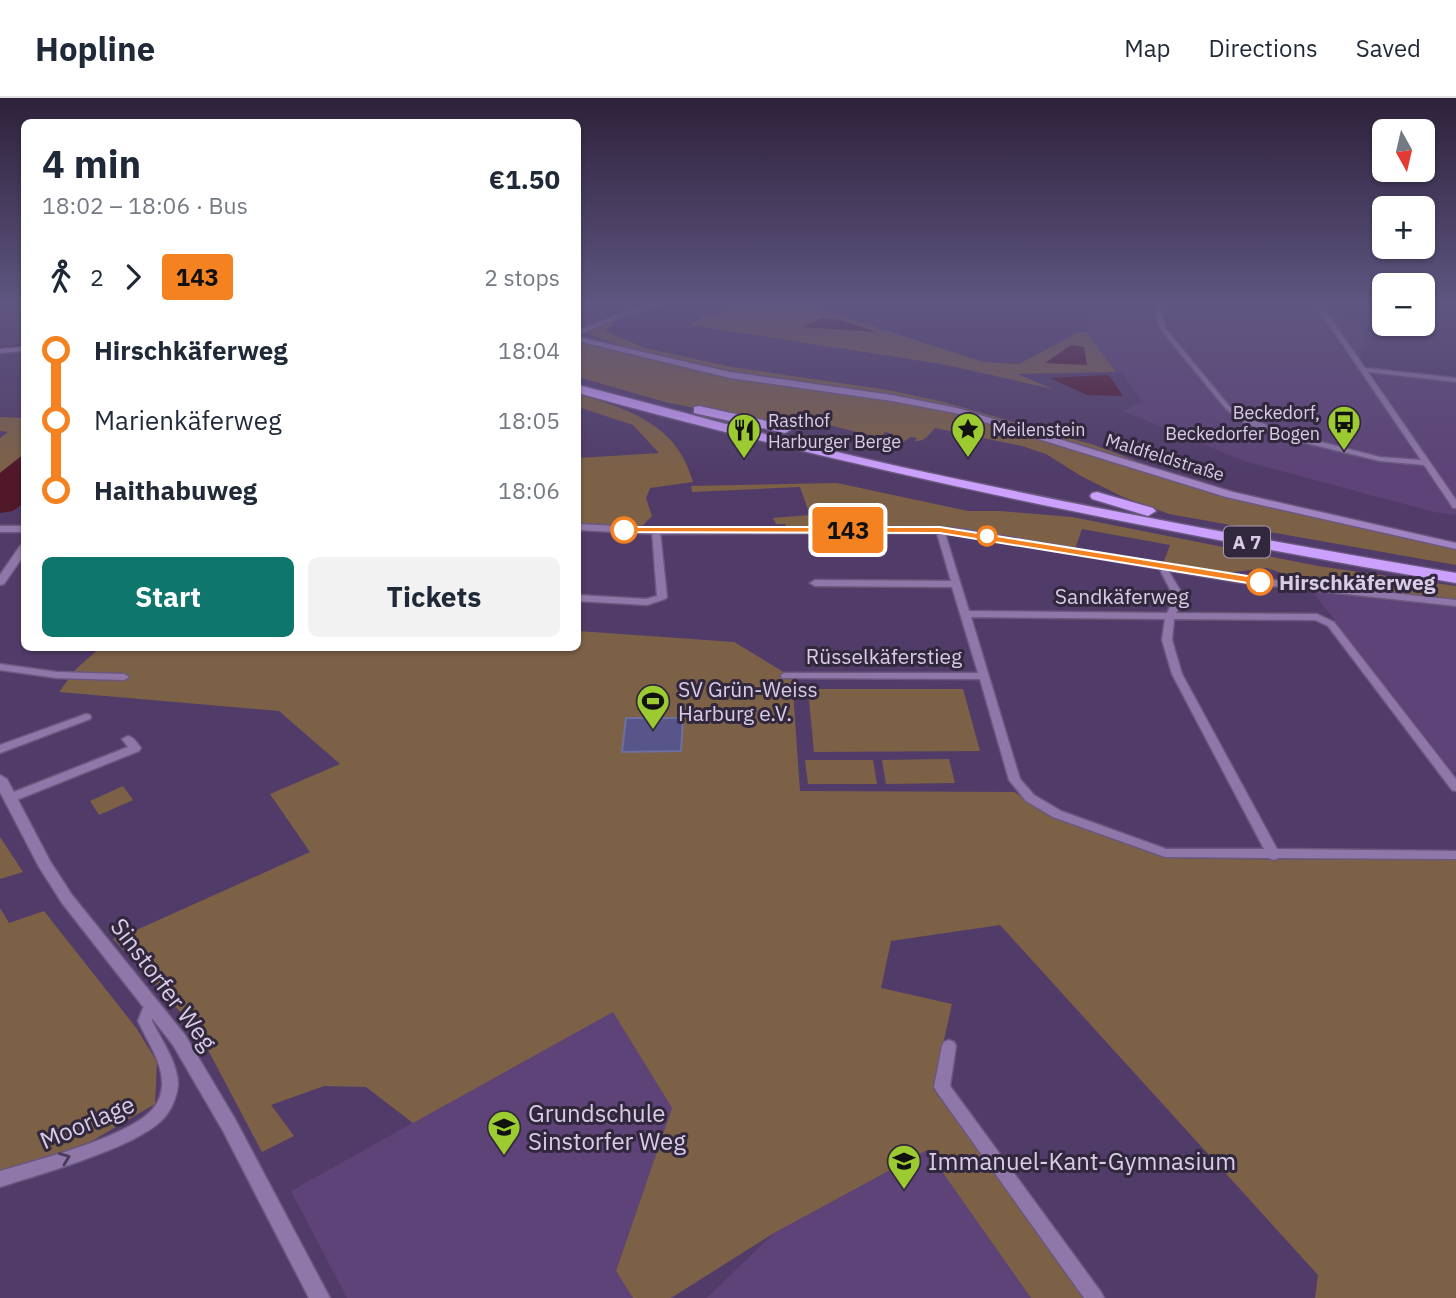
<!DOCTYPE html>
<meta charset="utf-8">
<style>
:root{--surface:#fff;--page:#f2f2f3;--text:#1f2937;--muted:#747a83;--line:#e0e1e3;--accent:#0f766e}
body{margin:0;font-family:"IBM Plex Sans",sans-serif;background:var(--page);color:var(--text);height:100vh;display:flex;flex-direction:column;font-size:26px;white-space:nowrap}
*{box-sizing:border-box;margin:0}
p{font-size:23px;color:var(--muted)}
.icon{flex:none;width:38px;height:38px;fill:none;stroke:currentColor;stroke-width:2;stroke-linecap:round;stroke-linejoin:round}
.map{position:relative;flex:1;overflow:hidden}
.details{position:absolute;left:21px;top:21px;width:560px;height:532px;display:flex;flex-direction:column;background:var(--surface);border-radius:10px;box-shadow:0 2px 5px #0004}
.details>*{flex:none}
.badge{padding:0 14px;border-radius:5px;font-size:24px;line-height:46px}
.needle{width:46px;rotate:172deg}
.tools{position:absolute;left:1372px;top:21px;display:grid;gap:14px}
.tools a{display:grid;place-items:center;width:63px;height:63px;border-radius:10px;background:var(--surface);box-shadow:0 2px 5px #0004;font-size:35px}
.map>.badge{position:absolute;translate:-50% -50%;box-shadow:0 0 0 4px #fff}
.legs{display:flex;align-items:center;gap:10px;height:77px;padding:0 21px;font-size:23px}
.legs p{margin-inline-start:auto}
.headline{display:flex;align-items:center;justify-content:space-between;height:119px;padding:0 21px}
h1{font-size:38px;font-weight:700;line-height:52px}
.cta{display:flex;gap:14px;margin-top:auto;padding:14px 21px}
.cta a{flex:1;height:80px;border-radius:10px;background:var(--accent);color:#fff;font-size:28px;font-weight:700;line-height:80px;text-align:center}
.cta a+a{background:var(--page);color:var(--text)}
ul{padding:0 21px;list-style:none}
li{display:flex;align-items:center;gap:24px;height:70px;font-size:26px}
li i{display:grid;place-items:center;width:10px;height:100%;margin:0 9px;background:currentColor}
li i::after{content:'';width:18px;height:18px;margin:-9px;border:5px solid;border-radius:50%;background:var(--surface)}
li p{margin-inline-start:auto}
li:first-child i{background:linear-gradient(#0000 50%,currentColor 0)}
li:last-child i{background:linear-gradient(currentColor 50%,#0000 0)}
header{display:flex;align-items:center;gap:42px;box-sizing:border-box;height:98px;padding:0 35px;background:var(--surface);border-bottom:2px solid var(--line)}
header strong{font-size:33px}
nav{display:flex;gap:38px;margin-inline-start:auto;font-size:24px}
.map>svg:first-child{display:block}
.built{fill:#5d4377}
.green{fill:#7d6146}
.water{fill:#501829}
.lines{fill:none;stroke-linecap:round;stroke-linejoin:round}
.stream{stroke:#501829;stroke-width:2}
.building{fill:#58558b;stroke:#6f6ea0;stroke-width:2}
.minor-casing{stroke:#6b587e;stroke-width:3}
.tertiary-casing{stroke:#6b587e;stroke-width:3}
.secondary-casing{stroke:#6b587e;stroke-width:3}
.motorway-casing{stroke:#6b587e;stroke-width:3}
.minor{fill:#8f78a9;fill-rule:evenodd}
.tertiary{fill:#8f78a9;fill-rule:evenodd}
.secondary{fill:#a184c2;fill-rule:evenodd}
.motorway{fill:#cca0fd;fill-rule:evenodd}
.oneway{stroke:#493c58}
.line-1{fill:#f58220;stroke:#fff;stroke-width:2}
.stop-1-dot{fill:#fff;stroke:#f58220;stroke-width:3.5}
.labels{text-anchor:middle;dominant-baseline:central;stroke-width:6;stroke-linejoin:round;paint-order:stroke}
.far-poi-label{font-size:18px;fill:#d8cce7;stroke:#32283d;text-anchor:start}
.far-street-label{font-size:18px;fill:#d8cce7;stroke:#32283d}
.shield{fill:#32283d;stroke:#a69bb4;stroke-width:2}
.shield-label{font-size:19px;font-weight:bold;fill:#d8cce7}
.stop-label{font-size:21px;font-weight:bold;fill:#d8cce7;stroke:#32283d;text-anchor:start}
.street-label{font-size:21px;fill:#d8cce7;stroke:#32283d}
.poi-label{font-size:21px;fill:#d8cce7;stroke:#32283d;text-anchor:start}
.near-street-label{font-size:24px;fill:#d8cce7;stroke:#32283d}
.near-poi-label{font-size:24px;fill:#d8cce7;stroke:#32283d;text-anchor:start}
</style>
<header>
<strong>Hopline</strong>
<nav><a>Map</a><a>Directions</a><a>Saved</a></nav>
</header>
<div class="map">
<svg width="1456" height="1200" viewBox="0 0 1456 1200">
<rect width="100%" height="100%" fill="#513c69"/>
<path class="built" d="M1086,206H1327L1356,225L1363,234L1366,243L1359,264L1397,317L1372,274L1456,284V401L1446,389L1456,402V417L1434,414L1244,363L1123,313L1142,304L1122,275L1116,274L1086,234Z
M1312,493L1453,507L1456,510V674H1453Z
M613,913L672,1010L616,1173L633,1200H347L291,1093Z
M928,1051L1031,1200H707L774,1135Z"/>
<path class="green" d="M718,206H805L983,264L1019,266L1077,235L1086,234L1116,274L1017,276L1053,291L942,266L690,227L703,218L716,219L725,213L713,208Z
M609,224L614,225L605,233L645,250L732,269L888,292L944,304L1094,347L1177,378L975,314L912,300L738,274L627,250L588,236L589,232Z
M578,244L713,276L892,302L963,317L1200,391L1456,451V467L1169,416L1121,398L1081,378L1046,356L1022,348L935,330C929,337 924,344 915,343L917,340L911,339L903,344L886,340L893,336L885,334L881,340L825,326H774L665,304L578,279Z
M578,296C630,312 677,326 693,384L650,390L646,400L652,418L640,430L578,427V360L659,355L633,327L578,309Z
M0,319L24,320V356L0,375V340L8,334L0,333Z
M837,385L968,413H1000L1072,419L1318,468L1456,488V502L1292,483L1290,478L1267,470L1225,475L1163,466L1170,447L1082,431L1075,451L957,431L787,430L785,426H776L773,420L810,417L800,389L692,394L691,388Z
M578,533L734,544L792,579L800,693L1014,694L1056,721L1162,758L1186,761L1456,762V1200H1315L1318,1177L1000,827L891,843L881,890L952,906L933,991L1089,1200H1031L927,1052L774,1135L671,1200H633L616,1173L672,1010L613,914L413,1025L366,989L324,988L271,1007L294,1038L262,1054L198,933L113,841L123,838L310,754L270,696L340,666L279,613L59,594L76,571L100,550H578Z
M808,591H963L980,653L814,654Z
M949,661L955,685L886,686L882,662Z
M805,662H873L877,686H808Z
M123,688L133,702L99,717L90,703Z
M0,739L23,774L0,781Z
M0,810L9,825L44,813L137,931L157,964L155,1006L92,1043L0,1078Z"/>
<path class="water" d="M821,220L841,222L876,234L803,229Z
M1071,247L1084,249L1087,267L1045,265Z
M1109,277L1123,298L1087,297L1050,280Z
M24,356V405L13,413L0,415V375Z"/>
<g class="lines">
<path class="stream" d="M0,215H18
M21,215H24
M0,250L24,247"/>
</g>
<path class="building" d="M626,620H683L681,653L622,654Z"/>
<g class="lines">
<defs>
<path id="minor" d="M1160,206H1168L1160,211L1166,231L1230,309L1251,321L1290,336L1380,359L1421,362L1315,206H1321L1365,270L1456,280V284L1368,274L1456,402V410H1453L1424,367L1380,363L1285,340L1245,325L1226,311L1161,232L1154,210Z
M940,429L944,432L969,513L1167,515L1171,507L1173,497L1161,474V469L1165,466L1169,469V474L1183,497L1181,507L1176,515L1317,516L1334,524L1456,681V693L1452,692L1328,528L1315,522L1174,521L1172,542L1182,576L1277,751L1456,753V761L1279,760L1274,762L1269,760L1165,759L1053,719L1026,703L1009,682L980,581L782,580L781,578L782,576L786,575H978L952,489L815,488L810,485L815,482L951,483L936,432ZM971,519L1165,521L1162,542L1172,576L1264,751H1166L1061,713L1034,697L1020,681Z
M656,430L660,433L667,499L665,501L647,507L578,503V497L646,501L657,498L652,433Z
M0,566L57,574L124,576L129,579L124,582L57,580L0,572Z
M86,616L90,617L91,619L90,621L0,655V647Z
M128,638C134,639 137,645 141,650L139,653L14,703H6L4,700L6,697L128,649L122,641Z
M153,904L158,906L160,910L154,917L152,923C162,943 178,965 178,987C177,999 171,1013 163,1021C155,1030 142,1036 132,1042C90,1062 44,1075 0,1089V1073C40,1061 122,1041 151,1013C158,1006 161,998 162,989C164,966 147,943 138,923L143,910Z
M949,942L954,944L956,948L950,988L1101,1194L1104,1200H1084L937,994L934,989L942,948L944,944Z"/>
<path id="tertiary" d="M652,206H664L621,219L578,237V233L617,217Z
M578,426L656,430L929,429L961,431L1236,478L1456,502V508L1236,484L961,437L929,435L656,436L578,432Z
M0,428H24V434H0Z
M24,447V457L4,486L0,487V477L20,448Z
M0,677L7,681L50,763L72,797L185,937L235,1021L330,1200H309L223,1033L173,947L62,805L39,769L0,694Z"/>
<path id="secondary" d="M578,239L730,274L892,297L957,310L1233,394L1456,445V451L1226,399L955,315L892,303L730,280L578,243Z
M24,249V253L0,255V251Z"/>
<path id="motorway" d="M578,287C687,315 796,346 906,370C1088,410 1272,444 1456,475V485C1160,434 867,375 578,295Z
M699,308L785,327L792,331L785,335L694,315V309Z
M1097,394L1153,410L1156,413L1148,418L1092,401L1090,398L1092,395Z"/>
</defs>
<use href="#minor" class="minor-casing"/>
<use href="#tertiary" class="tertiary-casing"/>
<use href="#secondary" class="secondary-casing"/>
<use href="#motorway" class="motorway-casing"/>
<use href="#minor" class="minor"/>
<use href="#tertiary" class="tertiary"/>
<use href="#secondary" class="secondary"/>
<use href="#motorway" class="motorway"/>
</g>
<defs><path id="oneway-chevron" d="M-2-3.5L2.5 0L-2 3.5" fill="none" stroke-width="1.6" stroke-linecap="round" stroke-linejoin="round" transform="scale(1.75)"/></defs>
<use class="oneway" href="#oneway-chevron" transform="translate(65 1060) rotate(-21)"/>
<linearGradient id="sky" x2="0" y2="1"><stop stop-color="#2d213a"/><stop offset="0.55" stop-color="#5f5681"/><stop offset="1" stop-color="#5f5681" stop-opacity="0"/></linearGradient>
<rect width="1456" height="374" fill="url(#sky)"/>
<path class="line-1" d="M624,429H940L1260,480L1266,484L1260,487L940,435L620,434V430Z"/>
<defs>
<symbol id="bus-pin" viewBox="-11 -11 22 30"><path d="M0 17L-7.5 6A9.5 9.5 0 1 1 7.5 6Z" fill="#9cca31" stroke="#32283d"/><path d="M-5-6H5V4H4V6H2V4H-2V6H-4V4H-5ZM-3.5-4V0h7V-4ZM-3.5 1.2v1.5H-2V1.2ZM2 1.2v1.5H3.5V1.2Z" fill="#111"/></symbol>
<symbol id="sight-pin" viewBox="-11 -11 22 30"><path d="M0 17L-7.5 6A9.5 9.5 0 1 1 7.5 6Z" fill="#9cca31" stroke="#32283d"/><path d="M0-6L1.8-2.2L6-1.7L2.9 1.2L3.7 5.4L0 3.3L-3.7 5.4L-2.9 1.2L-6-1.7L-1.8-2.2Z" fill="#111"/></symbol>
<symbol id="restaurant-pin" viewBox="-11 -11 22 30"><path d="M0 17L-7.5 6A9.5 9.5 0 1 1 7.5 6Z" fill="#9cca31" stroke="#32283d"/><path d="M-5-6h1v4h1v-4h1v4h1v-4h1v5L-1.5 .5V6h-2V.5L-5-1ZM5-6V6H3V1.5H1.5Q1.5-4 5-6Z" fill="#111"/></symbol>
<symbol id="stadium-pin" viewBox="-11 -11 22 30"><path d="M0 17L-7.5 6A9.5 9.5 0 1 1 7.5 6Z" fill="#9cca31" stroke="#32283d"/><path d="M0-5a6.5 5 0 1 0 0 10a6.5 5 0 1 0 0-10ZM-3.5-1.8h7v3.6h-7Z" fill="#111"/></symbol>
<symbol id="school-pin" viewBox="-11 -11 22 30"><path d="M0 17L-7.5 6A9.5 9.5 0 1 1 7.5 6Z" fill="#9cca31" stroke="#32283d"/><path d="M0-5L7-2L0 1L-7-2ZM-4 1L0 2.5L4 1V4Q0 6-4 4Z" fill="#111"/></symbol>
</defs>
<g fill-rule="evenodd">
<use href="#bus-pin" x="1325" y="305" width="38" height="52"/>
<use href="#sight-pin" x="949" y="312" width="38" height="52"/>
<use href="#restaurant-pin" x="725" y="313" width="38" height="52"/>
<use href="#stadium-pin" x="634" y="584" width="38" height="52"/>
<use href="#school-pin" x="485" y="1010" width="38" height="52"/>
<use href="#school-pin" x="885" y="1044" width="38" height="52"/>
</g>
<g class="stop-1-dot">
<circle cx="624" cy="432" r="12"/>
<circle cx="987" cy="438" r="9"/>
<circle cx="1260" cy="484" r="12"/>
</g>
<g class="labels">
<g class="far-poi-label">
<text x="1320" y="314" text-anchor="end">Beckedorf,<tspan x="1320" dy="21">Beckedorfer Bogen</tspan></text>
<text x="768" y="322">Rasthof<tspan x="768" dy="21">Harburger Berge</tspan></text>
<text x="992" y="331">Meilenstein</text>
</g>
<g class="far-street-label">
<text transform="translate(1165 359) rotate(17)">Maldfeldstraße</text>
</g>
<rect class="shield" x="1224" y="428.5" width="46" height="31" rx="5"/>
<g class="shield-label">
<text x="1247" y="444">A 7</text>
</g>
<g class="stop-label">
<text x="1279" y="484">Hirschkäferweg</text>
</g>
<g class="street-label">
<text x="1122" y="498">Sandkäferweg</text>
<text x="884" y="558">Rüsselkäferstieg</text>
</g>
<g class="poi-label">
<text x="678" y="591">SV Grün-Weiss<tspan x="678" dy="24">Harburg e.V.</tspan></text>
</g>
<g class="near-street-label">
<text transform="translate(164 886) rotate(53)">Sinstorfer Weg</text>
<text transform="translate(87 1024) rotate(-23)">Moorlage</text>
</g>
<g class="near-poi-label">
<text x="528" y="1015">Grundschule<tspan x="528" dy="28">Sinstorfer Weg</tspan></text>
<text x="928" y="1063">Immanuel-Kant-Gymnasium</text>
</g>
</g>
</svg>
<div class="tools">
<a><svg class="needle" viewBox="-14 -14 28 28"><path d="M0-13l5 13h-10z" fill="#e53935"/><path d="M0 13l5-13h-10z" fill="#747a83"/></svg></a>
<a>+</a>
<a>−</a>
</div>
<b class="badge" style="left:848px;top:432px;background:#f58220;color:#111">143</b>
<section class="details">
<div class="headline"><div><h1>4 min</h1><p>18:02 – 18:06 · Bus</p></div><b>€1.50</b></div>
<div class="legs"><svg class="icon" aria-label="walk" viewBox="0 0 24 24"><circle cx="13" cy="4" r="2"/><path d="M13 8l-2 6 4 7M11 14l-3 7M7 12l3-4h3l4 4"/></svg>2<svg class="icon" aria-label="forward" viewBox="0 0 24 24"><path d="M9 5l7 7-7 7"/></svg><b class="badge" style="background:#f58220;color:#111">143</b><p>2 stops</p></div>
<ul>
<li><i style="color:#f58220"></i><b>Hirschkäferweg</b><p>18:04</p></li>
<li><i style="color:#f58220"></i><span>Marienkäferweg</span><p>18:05</p></li>
<li><i style="color:#f58220"></i><b>Haithabuweg</b><p>18:06</p></li>
</ul>
<div class="cta"><a>Start</a><a>Tickets</a></div>
</section>
</div>
